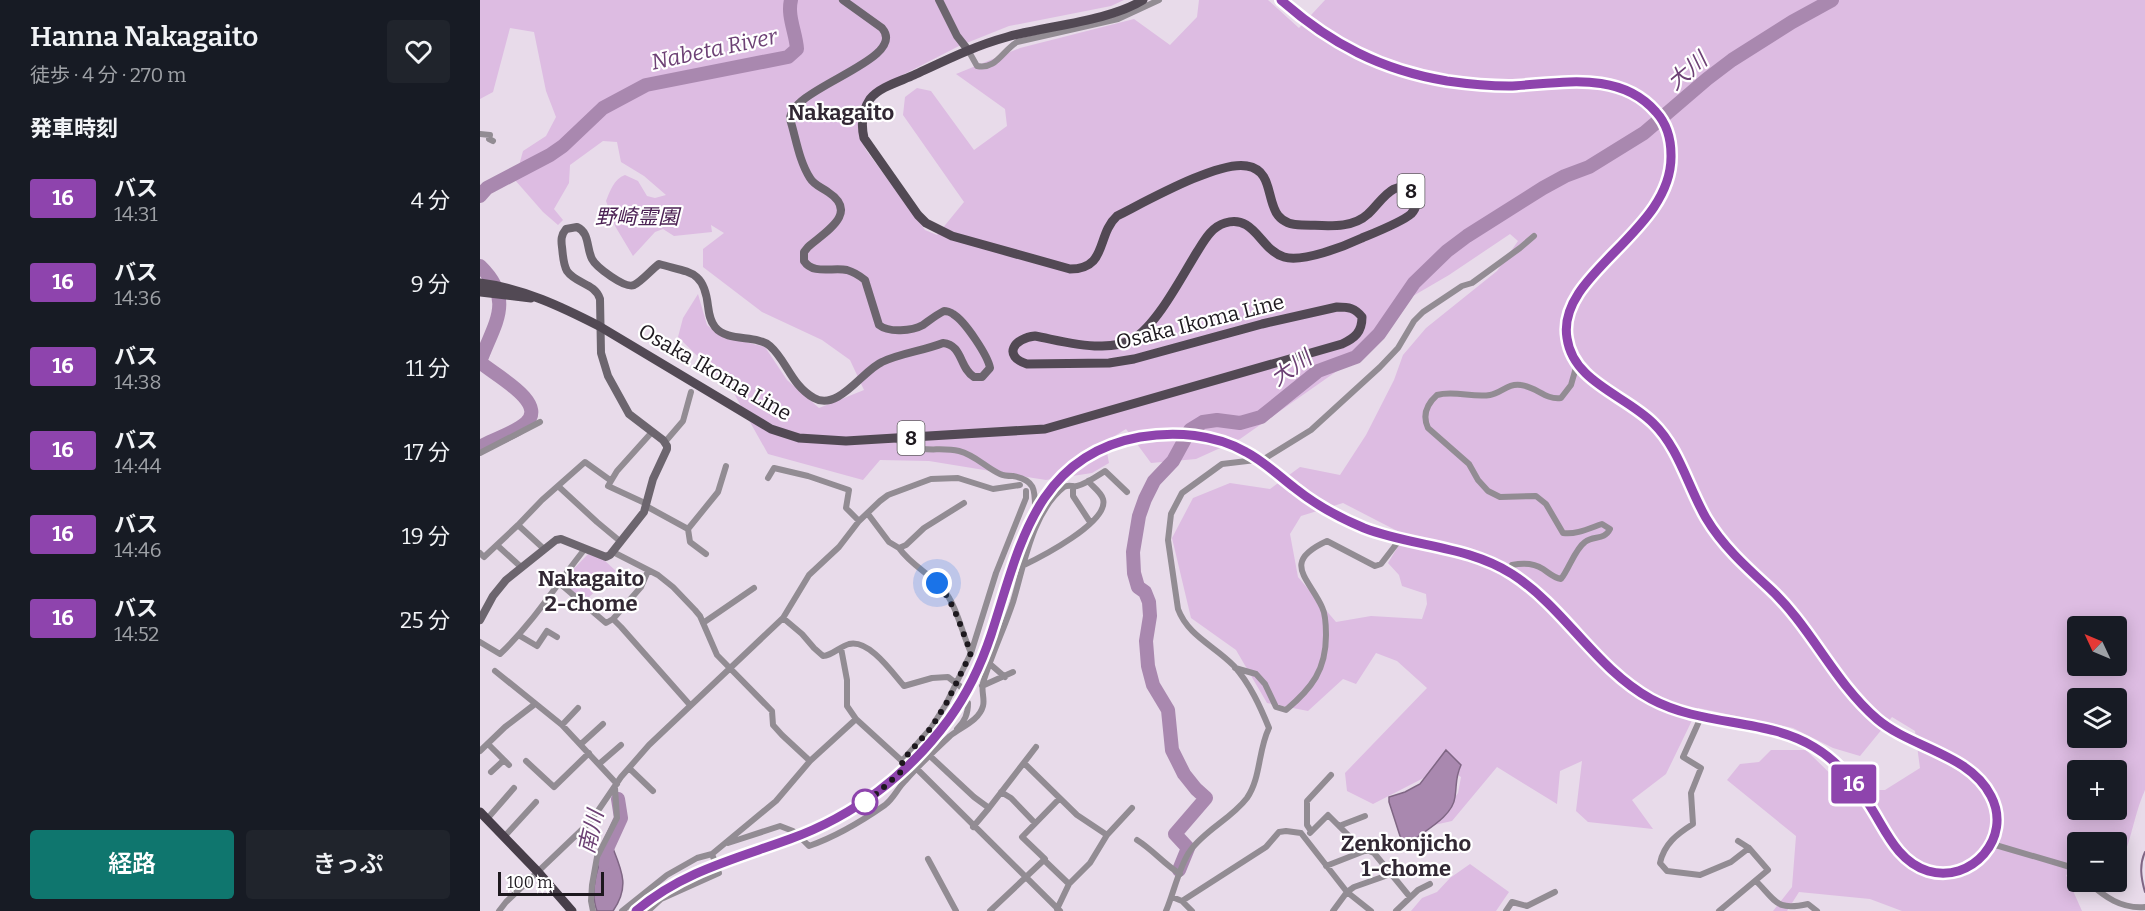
<!DOCTYPE html>
<html lang="ja">
<meta charset="utf-8">
<style>
:root{--surface:#171b24;--page:#20242c;--text:#f1f3f6;--muted:#9ea1a6;--accent:#0f766e}
body{margin:0;font-family:Bitter,"Noto Sans JP",serif;background:var(--page);color:var(--text);height:100vh;display:flex;flex-direction:column;font-size:22px;white-space:nowrap}
*{box-sizing:border-box;margin:0}
p{font-size:20px;color:var(--muted)}
.icon{flex:none;width:33px;height:33px;fill:none;stroke:currentColor;stroke-width:2;stroke-linecap:round;stroke-linejoin:round}
.map{position:relative;flex:1;overflow:hidden}
.panel{display:flex;flex-direction:column;background:var(--surface);width:480px}
.panel>*{flex:none}
.badge{padding:0 12px;border-radius:4px;font-size:21px;line-height:39px}
.needle{width:39px;rotate:314deg}
.controls{position:absolute;left:1587px;top:616px;display:grid;gap:12px}
.controls a{display:grid;place-items:center;width:60px;height:60px;border-radius:6px;background:var(--surface);box-shadow:0 3px 15px #0003;font-size:30px}
.scale{position:absolute;left:18px;bottom:15px;width:106px;box-sizing:border-box;padding-left:6px;border:3px solid #1d181e;border-top:0;font-size:16px;line-height:21px;white-space:nowrap;color:#1d181e;-webkit-text-stroke:4px #fff;paint-order:stroke}
.you{position:absolute;width:30px;height:30px;margin:-15px;border:4px solid #fff;border-radius:50%;background:#1a73e8;box-shadow:0 0 0 9px #1a73e833}
.map>.badge{position:absolute;translate:-50% -50%;box-shadow:0 0 0 3px #fff}
h2{padding:0 30px;font-size:22px;line-height:54px}
.round{display:grid;place-items:center;flex:none;width:63px;height:63px;border-radius:6px;background:var(--page)}
.overview{display:flex;align-items:center;justify-content:space-between;height:102px;padding:0 30px}
h1{font-size:28px;font-weight:600;line-height:45px}
.primary-button{display:flex;gap:12px;margin-top:auto;padding:12px 30px}
.primary-button a{flex:1;height:69px;border-radius:6px;background:var(--accent);color:#fff;font-size:24px;font-weight:600;line-height:69px;text-align:center}
.primary-button a+a{background:var(--page);color:var(--text)}
ul{padding:0;list-style:none}
li{display:flex;align-items:center;gap:18px;height:84px;padding:0 30px}
li div{flex:1}
li b{display:block;font-size:22px}
li em{font-style:normal}
li .badge{min-width:66px;font-weight:700;text-align:center}
main{display:flex;flex:1;min-height:0}
.map>svg:first-child{display:block}
.green{fill:#ddbce2;fill-rule:evenodd}
.water{fill:#a988af;stroke:#7f6684;stroke-width:1.5}
.lines{fill:none;stroke-linecap:round;stroke-linejoin:round}
.stream{stroke:#7f6684;stroke-width:2}
.river{stroke:#a988af;stroke-width:14}
.minor{stroke:#928c93;stroke-width:6}
.secondary{stroke:#6c656e;stroke-width:8}
.primary{stroke:#524954;stroke-width:9}
.trunk{stroke:#473e49;stroke-width:9}
.primary-bridge{stroke:#524954;stroke-width:9}
.line-casing{stroke:#fff;stroke-width:14}
.line{stroke:#8e44ad;stroke-width:9}
.walk{stroke:#1d181e;stroke-width:6;stroke-dasharray:0 10.8}
.stop-dot{fill:#fff;stroke:#8e44ad;stroke-width:3}
.labels{text-anchor:middle;dominant-baseline:central;stroke-width:4.5;stroke-linejoin:round;paint-order:stroke}
.shield{fill:#fff;stroke:#615d62;stroke-width:1.5}
.shield-label{font-size:20px;font-weight:bold;fill:#1d181e}
.park-label{font-size:21px;font-style:italic;fill:#4c2254;stroke:#fff}
.street-label{font-size:21px;fill:#1d181e;stroke:#fff}
.water-label{font-size:22px;font-style:italic;fill:#6d4175;stroke:#fff}
.neighbourhood-label{font-size:22px;font-weight:bold;fill:#322834;stroke:#fff}
</style>
<main>
<section class="panel">
<div class="overview"><div><h1>Hanna Nakagaito</h1><p>徒歩 · 4 分 · 270 m</p></div><a class="round"><svg class="icon" aria-label="heart" viewBox="0 0 24 24"><path d="M12 20l-8-8c-3-5 5-10 8-4 3-6 11-1 8 4z"/></svg></a></div>
<h2>発車時刻</h2>
<ul>
<li><span class="badge" style="background:#8e44ad;color:#fff">16</span><div><b>バス</b><p>14:31</p></div><em>4 分</em></li>
<li><span class="badge" style="background:#8e44ad;color:#fff">16</span><div><b>バス</b><p>14:36</p></div><em>9 分</em></li>
<li><span class="badge" style="background:#8e44ad;color:#fff">16</span><div><b>バス</b><p>14:38</p></div><em>11 分</em></li>
<li><span class="badge" style="background:#8e44ad;color:#fff">16</span><div><b>バス</b><p>14:44</p></div><em>17 分</em></li>
<li><span class="badge" style="background:#8e44ad;color:#fff">16</span><div><b>バス</b><p>14:46</p></div><em>19 分</em></li>
<li><span class="badge" style="background:#8e44ad;color:#fff">16</span><div><b>バス</b><p>14:52</p></div><em>25 分</em></li>
</ul>
<div class="primary-button"><a>経路</a><a>きっぷ</a></div>
</section>
<div class="map">
<svg width="1665" height="911" viewBox="0 0 1665 911">
<rect width="100%" height="100%" fill="#e8dbea"/>
<path class="green" d="M0,0H644L631,6L529,26L479,46L407,83L389,95L379,134L386,150L445,230L457,235L484,202L423,115L425,97L437,88L451,91L494,150L527,126L525,109L476,74L540,48L654,19L690,45L717,17L719,0H788L819,28L845,0H1665V790C1656,810 1653,830 1646,850L1637,854L1636,843H1598L1597,870L1586,875L1602,911H1422L1390,899L1319,892L1307,911H1293L1312,887L1316,836L1247,780L1260,764L1279,762L1291,750H1326L1367,790H1405L1440,768L1435,731L1412,717L1380,756L1353,748L1313,728L1218,708L1186,774L1152,800L1173,829L1108,822L1096,811L1102,761L1080,771L1077,804L1017,767L972,821L954,825L978,793L981,777L965,767L893,804L867,791L865,773L947,688L917,661L896,653L876,684L863,679L828,711L787,703L756,650L711,618L692,538L713,498L750,483L790,489L820,467L860,475L886,435L914,380L923,355L946,328L1017,271L1038,241L1030,234L969,275L933,296L904,338L760,439L716,459L671,463L646,429L625,442L629,463L612,473L566,480L449,461L400,460L383,480L288,454L252,390L198,337L203,318L218,294L227,325L239,335L285,347L307,380L339,408L384,390L370,360L342,340L282,312L223,267V249L244,233L231,225L232,232L194,236L183,229L175,232L153,256L135,226L126,201C130,191 134,179 145,175L158,181L167,196L175,198L186,195L164,176L141,162L137,142L123,141L90,165L89,183L74,209L83,220L78,225L63,212L35,180L43,151L66,136L76,117L66,91L54,32L30,28L13,92L0,99ZM863,503L925,535L908,563L919,575L922,586L946,594L947,604L942,619L891,616L856,622L818,577L810,534L821,516ZM1598,627H1636V666H1598ZM1598,699H1636V738H1598ZM1598,771H1636V810H1598Z
M108,554L123,559L136,571L102,604L84,582V579Z
M990,864L1029,892L1016,911H931L942,898L957,892L970,878Z"/>
<path class="water" d="M966,750L981,765C975,778 977,784 975,797C973,816 946,830 932,841L921,839L909,802V797L925,792L940,784Z
M126,846H132C142,871 150,887 133,911H117C109,890 118,865 126,846Z"/>
<g class="lines">
<path class="stream" d="M1665,852C1659,865 1661,878 1665,892"/>
<path class="river" d="M0,196L7,188L70,155L83,146L123,108L166,85L308,57L317,49C316,33 307,16 311,0
M0,266C36,301 13,325 0,362
M0,362C11,373 69,402 46,423C35,433 14,439 0,447
M125,863V853L141,818L138,799
M699,870L708,848L695,834L726,798L716,789L704,774L692,750L688,710L673,685L668,666L666,641L670,616L669,602L665,592L658,587L654,573L653,552L659,516L665,499L674,481L693,461L710,430L723,422L737,420L760,423L781,417L838,371L876,357L899,334L934,283L967,251L987,236L1063,188L1085,176L1109,167L1164,133L1227,79L1252,60L1312,22L1352,0"/>
<path class="minor" d="M488,50L497,66C516,70 522,51 537,42L638,19L679,0
M0,134L10,135L9,139L13,141
M415,439C421,442 427,446 432,447C447,452 463,447 479,451C495,455 505,467 520,474C524,476 529,476 533,476C556,480 555,491 555,510
M185,442L203,421L211,392
M0,453L60,422
M288,478L294,468L328,476L369,490L366,508L379,521
M78,486L117,522L141,542
M593,486V496L610,522
M167,504L128,486L137,471L172,432
M166,506L208,529L238,492L246,466
M388,514L409,542L419,548L426,545L444,528L484,503
M38,525L62,500L105,462L130,480
M208,529L210,542L226,554
M18,546L41,567
M419,548C431,565 450,574 463,589C477,606 482,633 491,653L466,704L451,728L422,761
M133,552L178,575L193,587L215,610L220,616L237,655L292,711L293,725L302,735L330,761
M0,553L4,557L38,525L64,549
M542,566C559,558 630,522 623,499C621,492 612,486 608,481
M1027,571L1032,565C1042,563 1054,563 1063,569C1069,573 1074,578 1081,579C1089,569 1095,549 1105,542C1114,535 1124,541 1130,529L1122,524C1110,528 1096,535 1083,533L1066,504L1056,496L1020,497L1008,491L998,480L989,464L948,428C942,415 947,404 957,395C974,390 993,398 1010,395C1021,393 1028,383 1041,385C1057,387 1065,400 1081,398L1091,385L1097,364
M78,582L126,623L133,619L141,627L210,705
M303,618L322,634L334,648L343,656C353,655 359,647 369,644C389,639 412,672 424,686L452,678L468,677L481,687
M133,619L161,587L168,571
M223,623L274,588
M40,636L57,646L67,631L77,637
M0,642L20,654C53,623 76,585 104,550
M361,648L367,680V706L376,719L422,761L423,770
M491,653L516,573L546,498V491
M510,664L525,677
M755,668L776,674L785,684L796,707L806,710C832,688 846,670 846,635C846,626 846,615 842,607C828,577 801,562 847,541L895,566L901,564L921,538
M15,671L82,725L137,784
M502,686L533,672
M1221,717L1203,757L1221,768L1211,793L1213,824C1197,834 1184,844 1180,863L1187,871L1220,875L1251,862L1269,848
M82,725L98,708
M477,729C485,721 488,714 488,703
M8,744L29,765
M101,744L123,724
M0,751L25,727L55,704
M450,756L494,797L509,808L556,747
M46,761L74,787L109,753
M544,763L597,815L627,835
M119,764L141,745
M149,768L173,791
M437,769L580,911
M11,772L24,760
M521,792L531,798L555,823
M7,819L34,788
M859,826L885,816
M493,827L509,808
M831,831L827,825V801L851,775
M830,833L848,815L869,836
M24,837L56,802
M323,840L329,846C355,837 382,821 405,805C414,798 417,789 425,781C439,765 455,750 470,736C481,727 499,721 503,706C505,699 501,691 503,683C511,656 524,629 533,602C544,566 552,512 584,487C589,484 592,487 597,486C606,484 617,476 625,471L647,492
M657,840C673,850 684,864 700,874
M248,843L300,826L313,831
M1512,844L1587,866L1598,873
M448,859L476,911
M564,860L589,884
M846,866L887,850L894,853L930,897
M1276,881C1297,902 1296,911 1328,904L1337,911
M1608,882C1625,897 1641,909 1665,907
M692,897L702,901L786,847L799,832L806,831L821,833L867,892L874,887L911,874
M702,901L712,911
M577,909L589,884L610,863L627,835L652,808
M19,911L26,902L111,821L141,777L169,745L303,618L329,575L359,547L379,521L400,501L408,495L451,479L478,478L513,489L540,485
M113,911L111,901L112,885L117,857L137,818L135,788
M142,911L187,875L217,858L232,854L296,801L330,761L376,719
M168,911L181,899L239,873L232,854
M510,911L565,859L542,837L579,799
M686,911C693,895 700,864 710,851C725,830 751,819 767,798C781,778 778,750 789,728C780,706 770,684 754,666C735,646 708,636 698,609L688,540L691,514L702,493L742,464L784,459L831,430L900,367L918,348L934,321L943,312L982,286L992,283L1040,248L1054,236
M853,911L867,892L891,911
M916,911L938,890L950,884
M1026,911L1032,902L1047,906L1075,892
M1239,911L1288,870L1269,848L1258,841"/>
<path class="secondary" d="M459,0L477,36L488,50
M0,620L13,596L26,580L76,540L81,539L126,557L130,555L164,512L173,479L187,449V446L183,440L149,414L128,376L121,353L120,299C115,283 96,284 87,271C83,264 83,255 82,247C81,240 81,235 86,229L97,227C110,233 106,247 112,259C116,267 145,289 154,285C162,281 171,270 179,264C210,273 224,270 228,306C229,314 230,321 235,327C248,343 276,334 290,346C307,361 311,385 334,398C358,412 383,370 402,362C421,353 443,351 463,343C483,345 479,368 494,377H502L510,368C508,356 485,321 473,314C471,312 466,311 464,311C456,315 450,320 443,325C432,331 409,333 399,325L385,280C380,276 374,272 367,270C353,267 333,275 324,261V252L328,247C345,232 380,213 348,192C341,187 334,185 330,178C319,161 316,138 310,119C311,87 429,60 402,28L363,0"/>
<path class="primary" d="M0,283C42,288 82,307 119,326L291,429L319,438L366,441L565,429L862,344C875,338 882,332 882,317C875,308 869,307 857,307L782,324L654,359L629,363L547,364C522,356 534,338 555,336C576,340 601,347 622,346C632,346 644,344 653,339C677,325 702,276 717,252C724,241 731,227 745,223C775,214 780,250 804,257C822,263 865,246 882,238C894,233 922,222 931,214C944,201 930,182 914,189C904,194 896,207 888,214C871,230 844,225 822,225C776,225 803,172 767,166C739,160 665,202 637,216C616,235 628,269 590,269L472,236L446,223L438,215L384,138C381,125 382,111 390,99C399,87 421,81 434,75C464,61 494,46 527,37C566,26 630,21 663,0
M0,292L51,298
M794,471C823,495 853,517 889,529C935,545 984,547 1027,571C1050,584 1068,605 1086,624C1114,653 1141,685 1179,703C1244,734 1309,715 1364,772C1372,780 1379,789 1385,798C1408,831 1430,891 1483,870C1497,864 1508,854 1513,839C1541,770 1430,748 1393,715C1362,687 1344,650 1318,618C1292,586 1256,564 1233,529C1212,498 1204,460 1180,431C1157,401 1115,392 1095,360C1057,301 1159,242 1183,194C1189,181 1192,165 1191,151C1190,135 1185,122 1175,110C1131,62 1050,90 992,84C950,80 902,68 864,47C841,34 821,17 801,0
M241,862C273,852 306,843 336,829C386,805 431,770 465,725C479,705 492,684 501,662C532,592 531,516 597,465C616,451 638,440 662,437C702,432 737,437 772,455
M156,911L181,891L219,871"/>
<path class="trunk" d="M0,812L58,872L92,911"/>
<path class="primary-bridge" d="M772,455L794,471
M219,871L241,862"/>
</g>
<g class="lines">
<defs>
<path id="line" d="M156,911C201,872 255,859 310,839C374,816 429,774 469,719C487,694 501,665 511,635C539,550 554,456 660,437C695,431 735,434 766,452C785,462 800,477 816,489C836,505 860,518 884,528C933,547 986,545 1032,574C1085,608 1115,668 1171,699C1223,727 1287,718 1334,747C1356,760 1374,781 1388,803C1405,828 1416,861 1448,871C1491,884 1533,838 1511,796C1490,754 1431,748 1397,719C1353,681 1331,626 1288,587C1265,566 1242,545 1226,518C1208,487 1199,448 1173,423C1145,395 1093,382 1087,338C1076,273 1193,232 1191,155C1191,139 1187,124 1176,112C1139,69 1079,84 1029,86C1008,86 988,84 967,81C901,70 851,44 801,0"/>
</defs>
<use href="#line" class="line-casing"/>
<use href="#line" class="line"/>
<path class="walk" d="M385,802L377,807L395,795L423,770L422,761L451,728L466,704L491,653C481,629 475,603 457,583"/>
</g>
<circle class="stop-dot" cx="385" cy="802" r="12"/>
<g class="labels">
<g class="shield">
<rect x="917.5" y="174" width="27" height="34" rx="4.5"/>
<rect x="417.5" y="421" width="27" height="34" rx="4.5"/>
</g>
<g class="shield-label">
<text x="931" y="191">8</text>
<text x="431" y="438">8</text>
</g>
<g class="park-label">
<text x="157" y="217">野崎霊園</text>
</g>
<g class="street-label">
<text transform="translate(720 322) rotate(-14)">Osaka Ikoma Line</text>
<text transform="translate(235 372) rotate(30)">Osaka Ikoma Line</text>
</g>
<g class="water-label">
<text transform="translate(234 49) rotate(-12)">Nabeta River</text>
<text transform="translate(1207 71) rotate(-40)">大川</text>
<text transform="translate(811 368) rotate(-35)">大川</text>
<text transform="translate(111 832) rotate(-77)">南川</text>
</g>
<g class="neighbourhood-label">
<text x="361" y="112">Nakagaito</text>
<text x="111" y="578">Nakagaito<tspan x="111" dy="25">2-chome</tspan></text>
<text x="926" y="843">Zenkonjicho<tspan x="926" dy="25">1-chome</tspan></text>
</g>
</g>
</svg>
<div class="controls">
<a><svg class="needle" viewBox="-14 -14 28 28"><path d="M0-13l5 13h-10z" fill="#e53935"/><path d="M0 13l5-13h-10z" fill="#9ea1a6"/></svg></a>
<a><svg class="icon" aria-label="layers" viewBox="0 0 24 24"><path d="M12 4l9 5-9 5-9-5zM3 14l9 5 9-5"/></svg></a>
<a>+</a>
<a>−</a>
</div>
<div class="scale">100 m</div>
<div class="you" style="left:457px;top:583px"></div>
<b class="badge" style="left:1374px;top:784px;background:#8e44ad;color:#fff">16</b>
</div>
</main>
